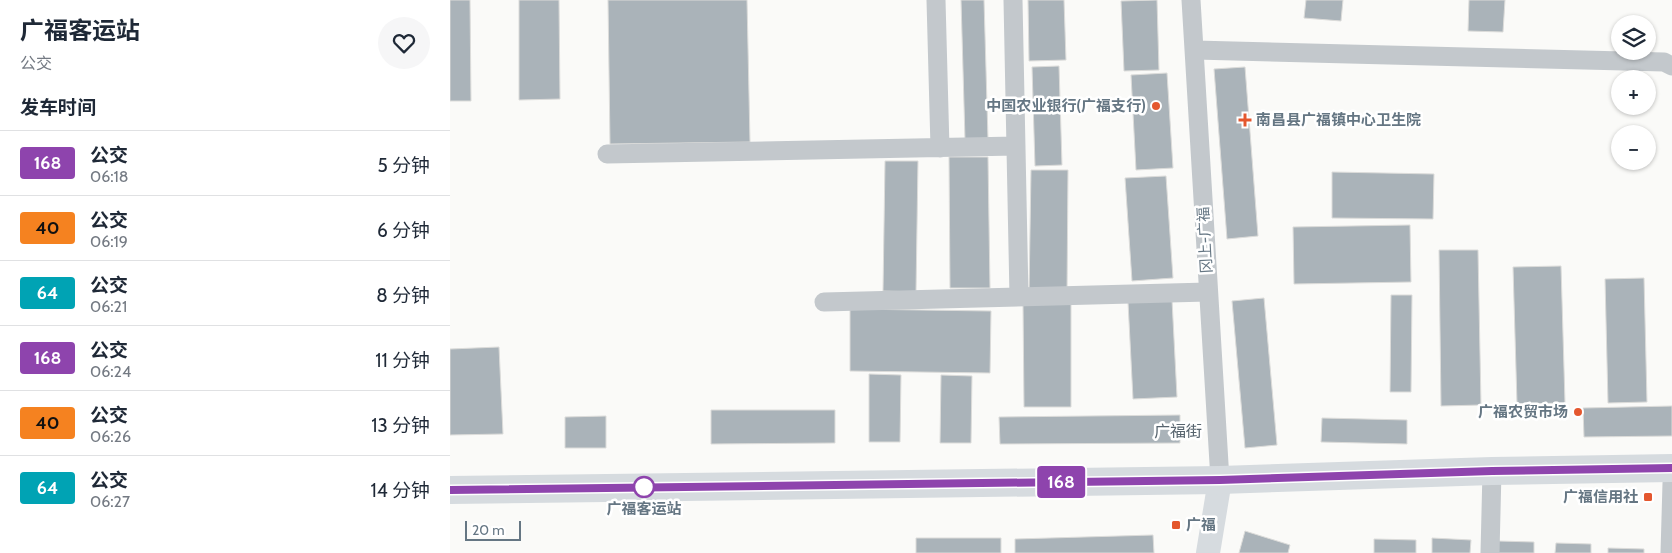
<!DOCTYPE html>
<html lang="zh">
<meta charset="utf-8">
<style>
:root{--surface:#fff;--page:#f6f6f7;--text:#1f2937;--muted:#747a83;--line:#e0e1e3}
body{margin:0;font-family:Cabin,"Noto Sans SC",sans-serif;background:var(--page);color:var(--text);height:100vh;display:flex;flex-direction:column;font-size:19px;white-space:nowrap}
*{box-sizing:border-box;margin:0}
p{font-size:16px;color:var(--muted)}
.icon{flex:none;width:28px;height:28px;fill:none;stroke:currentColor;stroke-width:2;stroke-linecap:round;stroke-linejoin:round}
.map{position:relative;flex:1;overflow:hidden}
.details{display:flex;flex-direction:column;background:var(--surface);width:450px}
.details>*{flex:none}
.badge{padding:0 10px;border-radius:4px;font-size:18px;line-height:32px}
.controls{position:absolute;left:1161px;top:15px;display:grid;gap:10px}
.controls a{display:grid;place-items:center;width:45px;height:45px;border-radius:50%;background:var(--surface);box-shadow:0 1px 4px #0004;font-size:25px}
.scale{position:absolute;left:15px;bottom:12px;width:56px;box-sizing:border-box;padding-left:5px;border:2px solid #657683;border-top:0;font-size:14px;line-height:18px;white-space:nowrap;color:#657683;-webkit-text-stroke:4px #fff;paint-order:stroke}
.map>.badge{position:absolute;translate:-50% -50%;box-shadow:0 0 0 2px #fff}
h2{padding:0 20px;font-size:19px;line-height:45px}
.round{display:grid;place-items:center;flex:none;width:52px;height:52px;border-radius:26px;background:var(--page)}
.headline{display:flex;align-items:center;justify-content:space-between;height:85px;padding:0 20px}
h1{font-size:24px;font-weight:700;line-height:38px}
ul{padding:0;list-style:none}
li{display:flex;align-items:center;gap:15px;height:65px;padding:0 20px;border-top:1px solid var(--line)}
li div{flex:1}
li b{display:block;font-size:19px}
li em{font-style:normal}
li .badge{min-width:55px;font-weight:700;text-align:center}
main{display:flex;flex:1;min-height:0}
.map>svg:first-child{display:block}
.building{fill:#aab3b9;stroke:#dcdcda}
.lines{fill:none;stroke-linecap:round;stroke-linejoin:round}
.minor{stroke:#c3c8cc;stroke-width:19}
.major{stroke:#d6dbdf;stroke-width:24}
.highway{stroke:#d6dbdf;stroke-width:28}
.line-casing{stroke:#fff;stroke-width:11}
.line{stroke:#8e44ad;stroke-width:8}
.poi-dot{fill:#e4572e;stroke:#fff;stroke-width:2}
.stop-dot{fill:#fff;stroke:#8e44ad;stroke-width:2.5}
.labels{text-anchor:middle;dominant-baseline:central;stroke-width:5;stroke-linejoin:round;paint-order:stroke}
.poi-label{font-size:15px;font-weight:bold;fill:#657683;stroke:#fff;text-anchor:end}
.street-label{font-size:15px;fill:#657683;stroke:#fff}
.stop-label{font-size:15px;font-weight:bold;fill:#657683;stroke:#fff}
.neighbourhood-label{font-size:16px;fill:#57646e;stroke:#fff}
</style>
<main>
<section class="details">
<div class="headline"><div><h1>广福客运站</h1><p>公交</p></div><a class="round"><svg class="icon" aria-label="heart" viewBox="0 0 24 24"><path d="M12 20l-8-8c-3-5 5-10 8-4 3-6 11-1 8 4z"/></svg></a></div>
<h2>发车时间</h2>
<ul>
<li><span class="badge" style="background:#8e44ad;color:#fff">168</span><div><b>公交</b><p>06:18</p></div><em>5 分钟</em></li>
<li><span class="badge" style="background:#f58220;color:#111">40</span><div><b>公交</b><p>06:19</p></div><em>6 分钟</em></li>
<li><span class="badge" style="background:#00a3b4;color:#fff">64</span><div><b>公交</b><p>06:21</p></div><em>8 分钟</em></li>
<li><span class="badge" style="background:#8e44ad;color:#fff">168</span><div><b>公交</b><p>06:24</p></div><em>11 分钟</em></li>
<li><span class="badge" style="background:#f58220;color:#111">40</span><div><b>公交</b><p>06:26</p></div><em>13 分钟</em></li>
<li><span class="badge" style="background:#00a3b4;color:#fff">64</span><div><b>公交</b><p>06:27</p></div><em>14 分钟</em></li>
</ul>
</section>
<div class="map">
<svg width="1222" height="553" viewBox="0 0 1222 553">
<rect width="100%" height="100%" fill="#fafaf8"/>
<path class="building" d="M0,0H20L21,101H0Z
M69,0H109L110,99L69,100Z
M158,0H297L300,142L160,144Z
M511,0H534L538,139L515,140Z
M578,0H614L616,60L579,61Z
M707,0L709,70L674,71L671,1Z
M856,0H893L891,21L854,18Z
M1019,0H1055L1053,32L1018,31Z
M609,66L612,165L585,166L582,67Z
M795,67L808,236L777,239L764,69Z
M717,73L723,168L686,170L681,75Z
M499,157H538L540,288H500Z
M435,161H468L466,292L433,291Z
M581,170H618L617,294L579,293Z
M882,172L984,174L983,219L882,218Z
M716,176L723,278L682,281L675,178Z
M960,225L961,282L844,284L843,227Z
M989,250H1028L1031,405L991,406Z
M1111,266L1115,403L1067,404L1063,267Z
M1194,278L1197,402L1158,403L1155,279Z
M941,295H962L961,392H940Z
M814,298L827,445L795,448L782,301Z
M722,300L727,397L683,399L678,302Z
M573,304H621V407H574Z
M400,309L541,311L540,373L400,371Z
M49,347L53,434L0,435V349Z
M419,374L451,375L450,442H419Z
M491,375L522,376L521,443H490Z
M1222,406V436L1134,437L1133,408Z
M261,410H385V443L261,444Z
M730,415V443L550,444L549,417Z
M156,416V448H115V417Z
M872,418L957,420V444L871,442Z
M795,531L840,545L838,553H789Z
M703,535L704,553H565V539Z
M466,538H551V553H466Z
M982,538L1021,540L1020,553H982Z
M924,539L966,540V553H924Z
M1048,541L1084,542V553H1048Z
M1106,543L1141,544V553H1105Z
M1158,548L1194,549V553H1158Z"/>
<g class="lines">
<path class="minor" d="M486,0L490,148
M563,0L569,297
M741,0L770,480
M745,50L1214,62L1222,66
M157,154L566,146
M374,302L758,292
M1040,553L1042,471
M1220,553L1222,483"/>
<path class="major" d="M758,553L770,480"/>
<path class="highway" d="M0,490L770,480L1042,471L1222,468"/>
</g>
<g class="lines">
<defs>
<path id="line" d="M0,490L770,480L1042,471L1222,468"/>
</defs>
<use href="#line" class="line-casing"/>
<use href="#line" class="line"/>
</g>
<g class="poi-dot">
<circle cx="706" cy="106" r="5"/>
<path d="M792.5 112.5h5v5h5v5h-5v5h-5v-5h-5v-5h5z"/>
<circle cx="1128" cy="412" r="5"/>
<rect x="1193" y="492" width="10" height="10" rx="2.5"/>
<rect x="721" y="520" width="10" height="10" rx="2.5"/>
</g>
<circle class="stop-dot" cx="194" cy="487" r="10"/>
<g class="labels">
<g class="poi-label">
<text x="696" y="106">中国农业银行(广福支行)</text>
<text x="806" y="120" text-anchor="start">南昌县广福镇中心卫生院</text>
<text x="1118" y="412">广福农贸市场</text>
<text x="1188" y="497">广福信用社</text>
<text x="736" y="525" text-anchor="start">广福</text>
</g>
<g class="street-label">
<text transform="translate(755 240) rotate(-93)">冈上-广福</text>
</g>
<g class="stop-label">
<text x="194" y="509">广福客运站</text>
</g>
<g class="neighbourhood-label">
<text x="728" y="431">广福街</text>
</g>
</g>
</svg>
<div class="controls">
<a><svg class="icon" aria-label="layers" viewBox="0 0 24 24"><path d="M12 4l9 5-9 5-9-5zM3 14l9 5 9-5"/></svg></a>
<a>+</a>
<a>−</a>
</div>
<div class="scale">20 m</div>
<b class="badge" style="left:611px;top:482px;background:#8e44ad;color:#fff">168</b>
</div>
</main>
